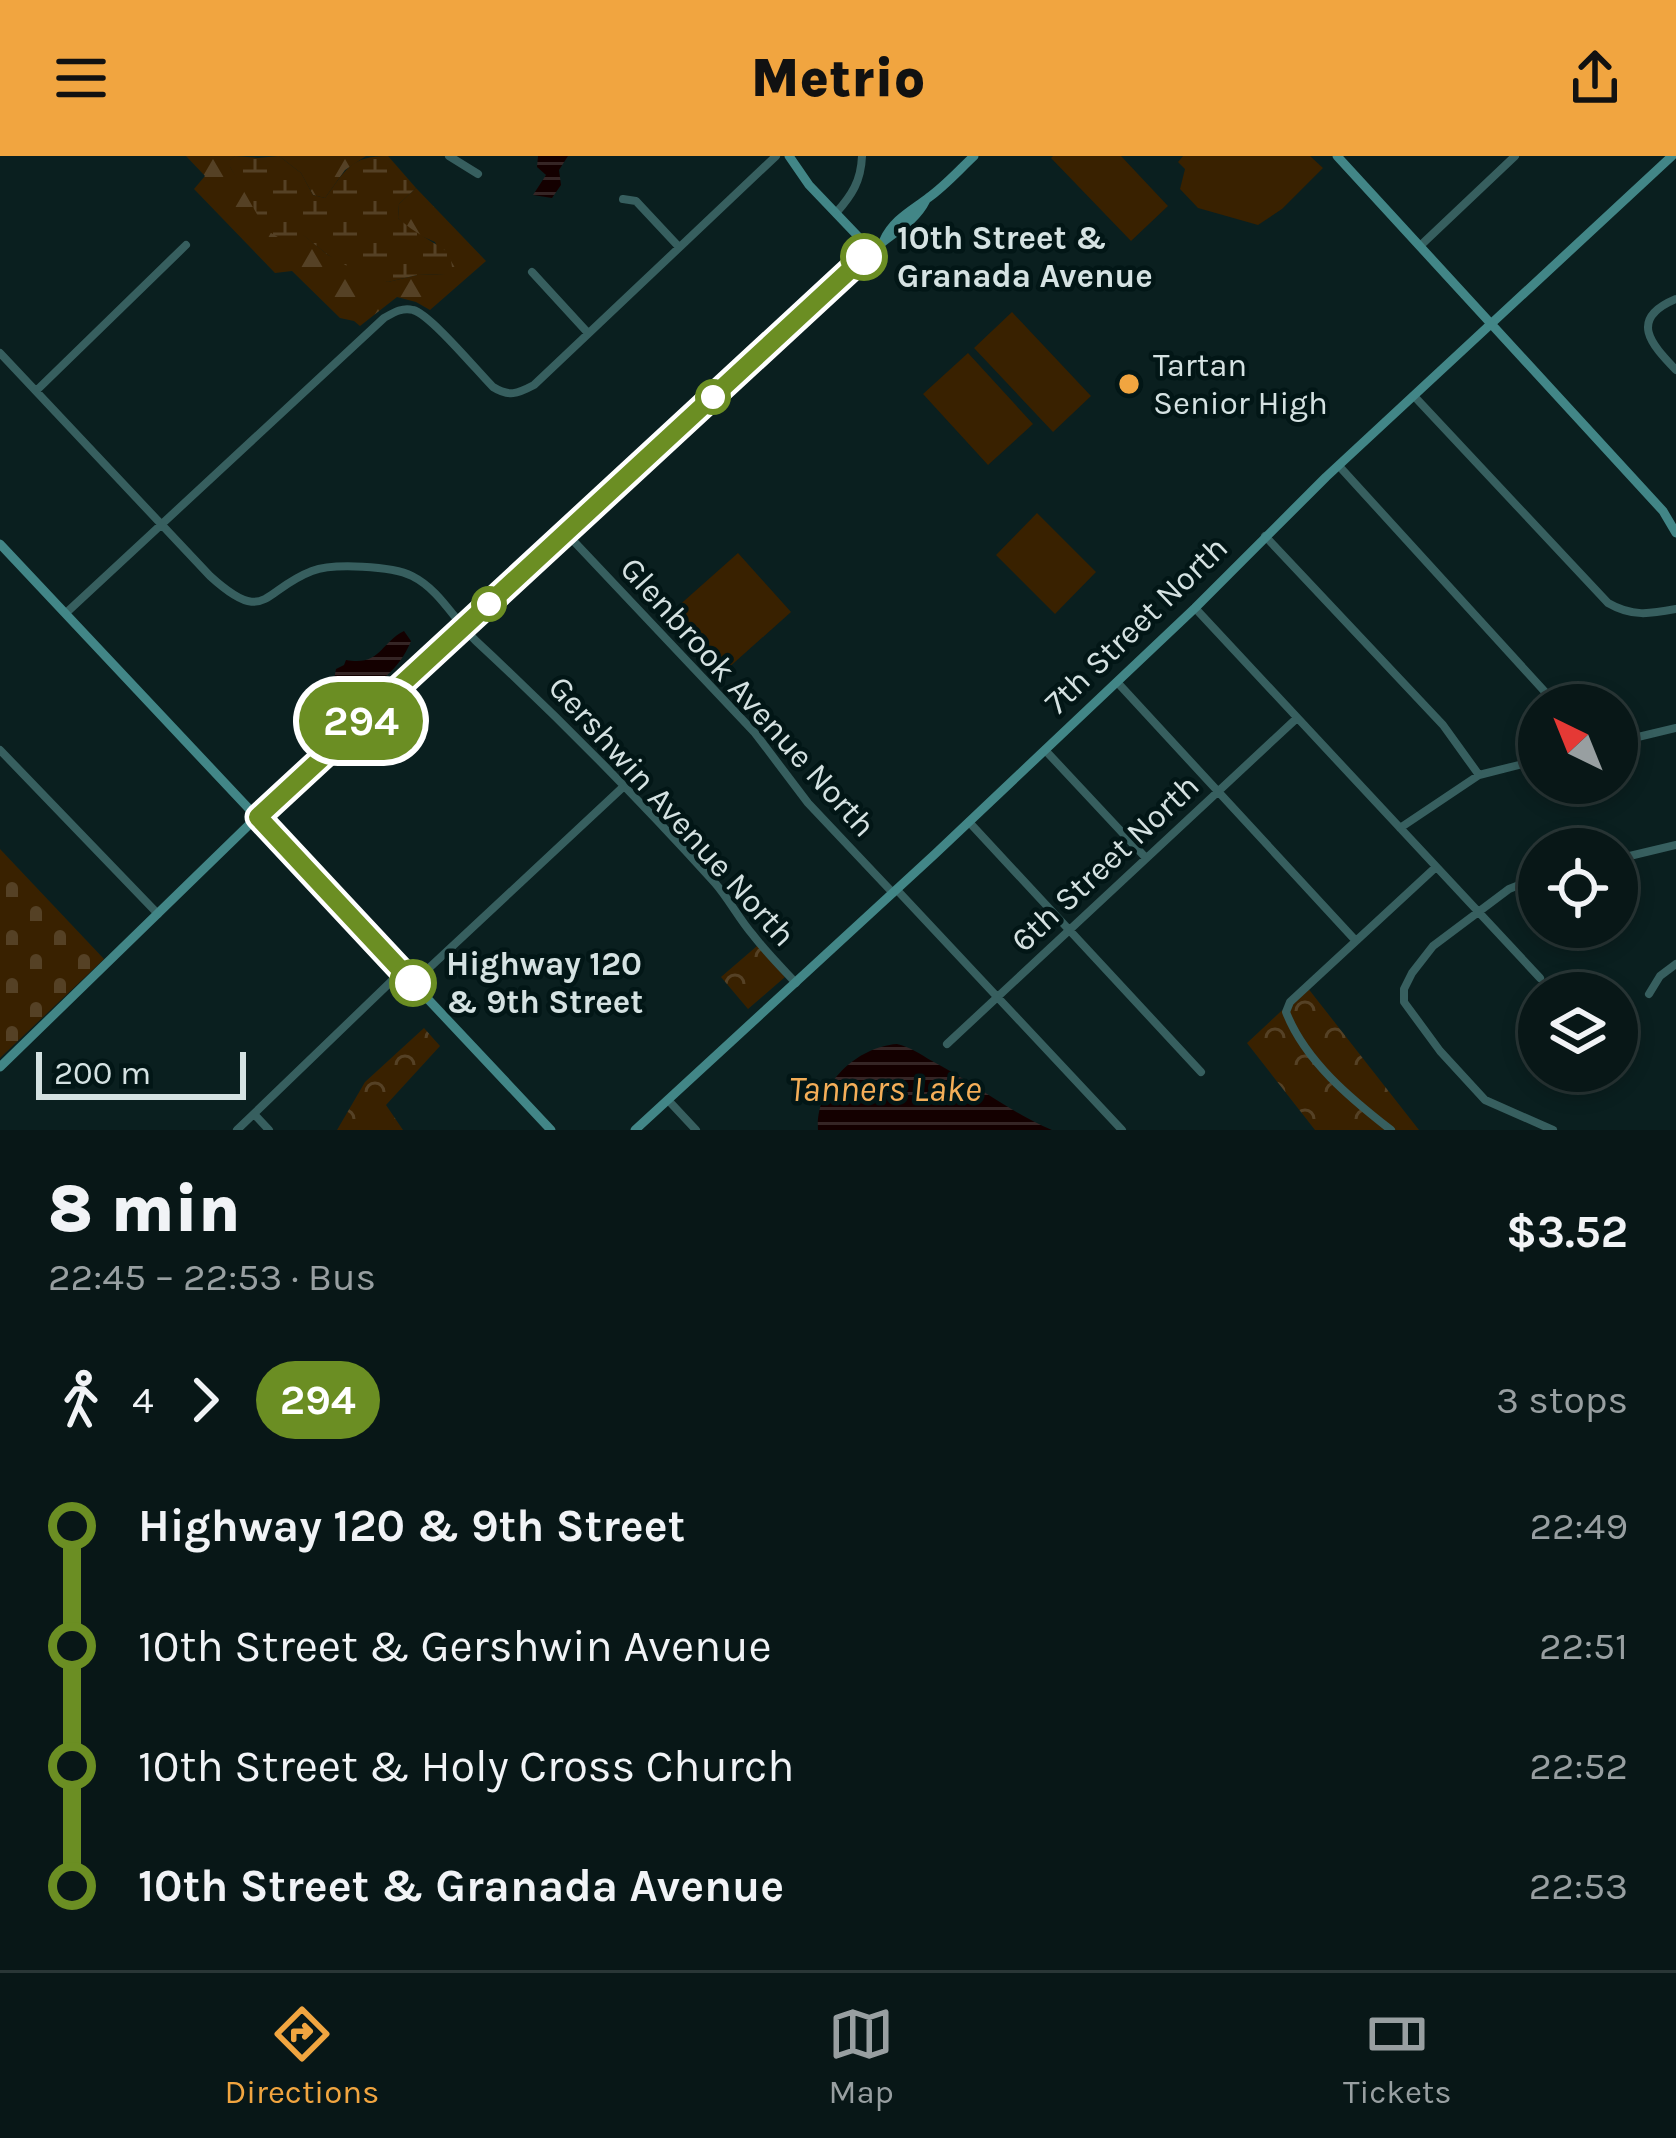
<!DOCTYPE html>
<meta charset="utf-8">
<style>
:root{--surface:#081717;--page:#112020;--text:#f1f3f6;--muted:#989fa1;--line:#293636;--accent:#f1a540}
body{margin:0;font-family:Karla,sans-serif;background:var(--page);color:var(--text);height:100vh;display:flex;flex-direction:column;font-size:45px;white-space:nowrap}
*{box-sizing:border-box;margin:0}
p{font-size:39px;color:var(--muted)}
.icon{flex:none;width:66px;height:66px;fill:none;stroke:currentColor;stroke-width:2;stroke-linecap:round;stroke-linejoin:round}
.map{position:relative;height:974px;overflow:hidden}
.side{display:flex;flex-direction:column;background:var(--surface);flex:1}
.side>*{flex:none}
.badge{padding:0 24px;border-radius:39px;font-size:42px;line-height:78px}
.needle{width:78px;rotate:317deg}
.tools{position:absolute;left:1518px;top:528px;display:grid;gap:24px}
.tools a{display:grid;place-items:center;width:120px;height:120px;border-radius:50%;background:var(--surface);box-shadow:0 6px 18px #0003,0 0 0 3px var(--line);font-size:60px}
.scale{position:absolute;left:36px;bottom:30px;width:210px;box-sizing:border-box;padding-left:12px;border:6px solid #d5e2e2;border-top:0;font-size:33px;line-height:42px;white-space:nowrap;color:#d5e2e2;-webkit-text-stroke:9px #021616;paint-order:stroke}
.map>.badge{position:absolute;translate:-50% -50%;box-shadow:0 0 0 6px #fff}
.legs{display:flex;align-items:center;gap:18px;height:132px;padding:0 48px;font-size:39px}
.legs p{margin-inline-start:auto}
.summary{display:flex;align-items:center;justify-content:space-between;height:204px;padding:0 48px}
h1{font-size:66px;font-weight:800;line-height:90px}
ul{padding:0 48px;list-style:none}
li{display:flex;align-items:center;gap:42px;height:120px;font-size:45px}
li i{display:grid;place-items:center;width:18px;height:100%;margin:0 15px;background:currentColor}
li i::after{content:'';width:30px;height:30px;margin:-15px;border:9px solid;border-radius:50%;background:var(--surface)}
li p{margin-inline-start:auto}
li:first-child i{background:linear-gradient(#0000 50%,currentColor 0)}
li:last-child i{background:linear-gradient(currentColor 50%,#0000 0)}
header{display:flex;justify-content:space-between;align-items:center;height:156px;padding:0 48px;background:var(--accent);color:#111;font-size:54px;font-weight:800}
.dock{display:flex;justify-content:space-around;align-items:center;height:168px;border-top:3px solid var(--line);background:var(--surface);font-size:33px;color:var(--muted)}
.dock a{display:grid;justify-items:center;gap:6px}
.dock .selected{color:var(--accent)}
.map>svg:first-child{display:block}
.forest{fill:url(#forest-firs)}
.wetland{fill:url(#wetland-marsh)}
.cemetery{fill:url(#cemetery-stones)}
.park{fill:url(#park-crowns)}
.garden{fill:#392100}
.water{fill:url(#water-rules)}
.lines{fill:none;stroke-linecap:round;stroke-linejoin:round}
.street{stroke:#375f5f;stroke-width:8}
.secondary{stroke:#428687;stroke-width:9}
.line-1-casing{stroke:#fff;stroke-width:27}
.line-1{stroke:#6b8e23;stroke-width:18}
.stop-1-dot{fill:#fff;stroke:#6b8e23;stroke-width:6}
.poi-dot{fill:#f1a540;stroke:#021616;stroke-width:4.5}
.labels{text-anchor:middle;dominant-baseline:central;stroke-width:9;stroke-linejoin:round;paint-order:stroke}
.stop-label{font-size:33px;font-weight:bold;fill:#d5e2e2;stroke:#021616;text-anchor:start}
.poi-label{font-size:33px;fill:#d5e2e2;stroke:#021616;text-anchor:start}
.street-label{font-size:33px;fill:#d5e2e2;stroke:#021616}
.water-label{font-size:36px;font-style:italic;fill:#f4ae58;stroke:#021616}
</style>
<header><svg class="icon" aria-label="menu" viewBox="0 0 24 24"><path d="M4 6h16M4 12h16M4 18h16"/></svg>Metrio<svg class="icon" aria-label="share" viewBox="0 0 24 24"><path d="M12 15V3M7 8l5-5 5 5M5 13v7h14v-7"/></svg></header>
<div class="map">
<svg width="1676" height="974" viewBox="0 0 1676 974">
<defs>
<pattern id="forest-firs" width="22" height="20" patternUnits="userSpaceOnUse" patternTransform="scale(3)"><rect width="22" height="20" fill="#392100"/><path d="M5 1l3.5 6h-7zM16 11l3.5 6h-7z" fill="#554125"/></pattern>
<pattern id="wetland-marsh" width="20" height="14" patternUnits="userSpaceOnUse" patternTransform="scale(3)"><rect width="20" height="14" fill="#392100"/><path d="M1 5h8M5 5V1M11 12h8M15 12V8" fill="none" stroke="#554125"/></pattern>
<pattern id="cemetery-stones" width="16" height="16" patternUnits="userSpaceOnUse" patternTransform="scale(3)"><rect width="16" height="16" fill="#392100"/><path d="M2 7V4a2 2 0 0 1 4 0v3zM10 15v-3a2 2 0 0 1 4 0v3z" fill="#554125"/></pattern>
<pattern id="park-crowns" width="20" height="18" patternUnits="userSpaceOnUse" patternTransform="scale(3)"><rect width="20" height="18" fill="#392100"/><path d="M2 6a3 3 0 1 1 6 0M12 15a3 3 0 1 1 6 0" fill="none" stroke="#554125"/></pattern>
<pattern id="water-rules" width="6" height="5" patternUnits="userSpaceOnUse" patternTransform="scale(3)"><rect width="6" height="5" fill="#140000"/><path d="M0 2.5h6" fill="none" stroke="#352525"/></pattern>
</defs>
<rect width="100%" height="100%" fill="#0a1f1f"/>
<path class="forest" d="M186,0H235L230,4V11L241,28L328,99L388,126L417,119L445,118L435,86L412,76L398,62L399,48L416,32L486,105L430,154L416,146L397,141L360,170L354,165L340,162L292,115L275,117L194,33L205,20Z
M279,0H366L345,14L325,42L313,39L301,17Z"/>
<path class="wetland" d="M235,0L258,2L279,0L301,17L313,39L325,42C346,14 350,0 388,0L416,32L399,48L398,62C414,77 433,85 450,98L452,111L445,118L417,119L388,126L361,118L328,99L303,79L283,84L266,74L230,11V4Z"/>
<path class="cemetery" d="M0,693L104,803L0,902Z"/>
<path class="park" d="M757,790L785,821L748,853L721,821Z
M1307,831L1419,974H1315L1247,887Z
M424,872L440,890L386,949L403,974H337L365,926Z"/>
<path class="garden" d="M1053,0H1121L1168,50L1131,85L1051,2Z
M1183,0H1310L1323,12L1282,53L1258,69L1198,52L1180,33L1185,13L1178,6Z
M1012,156L1091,240L1053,276L974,192Z
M968,197L1033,268L988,309L923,238Z
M1037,357L1096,416L1055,458L996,399Z
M738,397L791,456L726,514L676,460L675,453Z"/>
<path class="water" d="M538,0H568L559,14L561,29L552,42L533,39L546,19L537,11Z
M404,475L411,485C403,506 379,536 352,531C349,531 337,525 334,523L336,513L344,509L346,504C381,510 380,487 404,475Z
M897,888C910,891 920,898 932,905C973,926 1011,957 1052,974H818C815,931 855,891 897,888Z"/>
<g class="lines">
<path class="street" d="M449,0L478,18
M623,43L636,45L679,91
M836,57C852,39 861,25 862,0
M1420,90L1515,0
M532,116L588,177
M1676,143C1628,163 1651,188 1676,214
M0,197L210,420C266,471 262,434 312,415C333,407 392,410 412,420C440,434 454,464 476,485C559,562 639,643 715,727C729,743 739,763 753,779C766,796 781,811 796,827
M36,235L186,89
M1414,240L1608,447C1632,461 1650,458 1676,453
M1339,310L1557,549
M566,377L755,577L808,647L893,737
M1265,380L1443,569L1479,619
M1195,452L1540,822
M66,457L384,162C393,157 402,151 413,154C430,158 478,216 493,231C509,241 517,238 534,229L776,0
M1117,526L1356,785
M1617,586L1676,572
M0,594L158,758
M1045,594L1146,702
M969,666L1201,916
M1400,672L1479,619L1539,604
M1617,703L1676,689
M1539,721L1509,733L1433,790L1412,817L1404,833V846L1440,895L1485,944L1553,974
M897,734L1122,974
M413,827L622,632
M1649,838L1660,820L1676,808
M947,888L1297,562
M668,944L696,974
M254,958L269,974
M237,974L402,815
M1391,974C1351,943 1305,905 1286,856L1290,846L1436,711"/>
<path class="secondary" d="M789,0L809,29L872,95
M1337,0L1663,355L1676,377
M884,84C893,64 911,55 928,42C945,30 959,14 974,0
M0,388L551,974
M0,911L258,660L872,95C891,77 914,68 926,44
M635,974L935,698L1195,452L1326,321L1672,0"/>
</g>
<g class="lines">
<defs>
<path id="line-1" d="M413,827L258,661L864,101"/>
</defs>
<use href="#line-1" class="line-1-casing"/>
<use href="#line-1" class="line-1"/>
</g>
<g class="stop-1-dot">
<circle cx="864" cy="101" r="21"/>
<circle cx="713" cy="241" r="15"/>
<circle cx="489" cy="448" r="15"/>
<circle cx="413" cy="827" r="21"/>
</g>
<circle class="poi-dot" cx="1129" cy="228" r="12"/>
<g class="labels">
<g class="stop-label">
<text x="897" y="82">10th Street &amp;<tspan x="897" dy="38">Granada Avenue</tspan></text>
<text x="446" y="808">Highway 120<tspan x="446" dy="38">&amp; 9th Street</tspan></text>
</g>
<g class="poi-label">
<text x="1153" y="209">Tartan<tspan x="1153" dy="38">Senior High</tspan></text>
</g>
<g class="street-label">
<text transform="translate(1136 469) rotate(-44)">7th Street North</text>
<text transform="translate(748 541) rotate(48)">Glenbrook Avenue North</text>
<text transform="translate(672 655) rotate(48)">Gershwin Avenue North</text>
<text transform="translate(1105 707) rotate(-43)">6th Street North</text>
</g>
<g class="water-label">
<text x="885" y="933">Tanners Lake</text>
</g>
</g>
</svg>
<div class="tools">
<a><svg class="needle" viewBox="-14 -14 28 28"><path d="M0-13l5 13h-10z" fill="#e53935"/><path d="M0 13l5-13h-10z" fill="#989fa1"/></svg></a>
<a><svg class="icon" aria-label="locate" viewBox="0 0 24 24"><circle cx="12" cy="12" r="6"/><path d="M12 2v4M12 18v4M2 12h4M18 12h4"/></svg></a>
<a><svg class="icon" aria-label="layers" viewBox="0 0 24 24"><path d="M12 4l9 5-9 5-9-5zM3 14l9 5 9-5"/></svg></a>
</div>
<div class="scale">200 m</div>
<b class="badge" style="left:361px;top:565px;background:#6b8e23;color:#fff">294</b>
</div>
<section class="side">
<div class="summary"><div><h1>8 min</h1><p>22:45 – 22:53 · Bus</p></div><b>$3.52</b></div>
<div class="legs"><svg class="icon" aria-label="walk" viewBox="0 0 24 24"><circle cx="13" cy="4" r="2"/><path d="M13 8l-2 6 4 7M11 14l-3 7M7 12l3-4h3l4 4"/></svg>4<svg class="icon" aria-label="forward" viewBox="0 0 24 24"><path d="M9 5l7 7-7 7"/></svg><b class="badge" style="background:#6b8e23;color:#fff">294</b><p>3 stops</p></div>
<ul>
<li><i style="color:#6b8e23"></i><b>Highway 120 &amp; 9th Street</b><p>22:49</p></li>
<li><i style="color:#6b8e23"></i><span>10th Street &amp; Gershwin Avenue</span><p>22:51</p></li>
<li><i style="color:#6b8e23"></i><span>10th Street &amp; Holy Cross Church</span><p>22:52</p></li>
<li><i style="color:#6b8e23"></i><b>10th Street &amp; Granada Avenue</b><p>22:53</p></li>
</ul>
</section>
<nav class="dock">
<a class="selected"><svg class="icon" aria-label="directions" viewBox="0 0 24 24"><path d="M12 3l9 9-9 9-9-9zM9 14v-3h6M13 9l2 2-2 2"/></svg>Directions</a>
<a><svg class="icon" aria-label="map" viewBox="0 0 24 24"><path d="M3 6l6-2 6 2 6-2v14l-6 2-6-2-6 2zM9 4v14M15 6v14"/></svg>Map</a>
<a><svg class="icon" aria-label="tickets" viewBox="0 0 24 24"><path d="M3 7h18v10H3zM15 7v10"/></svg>Tickets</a>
</nav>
